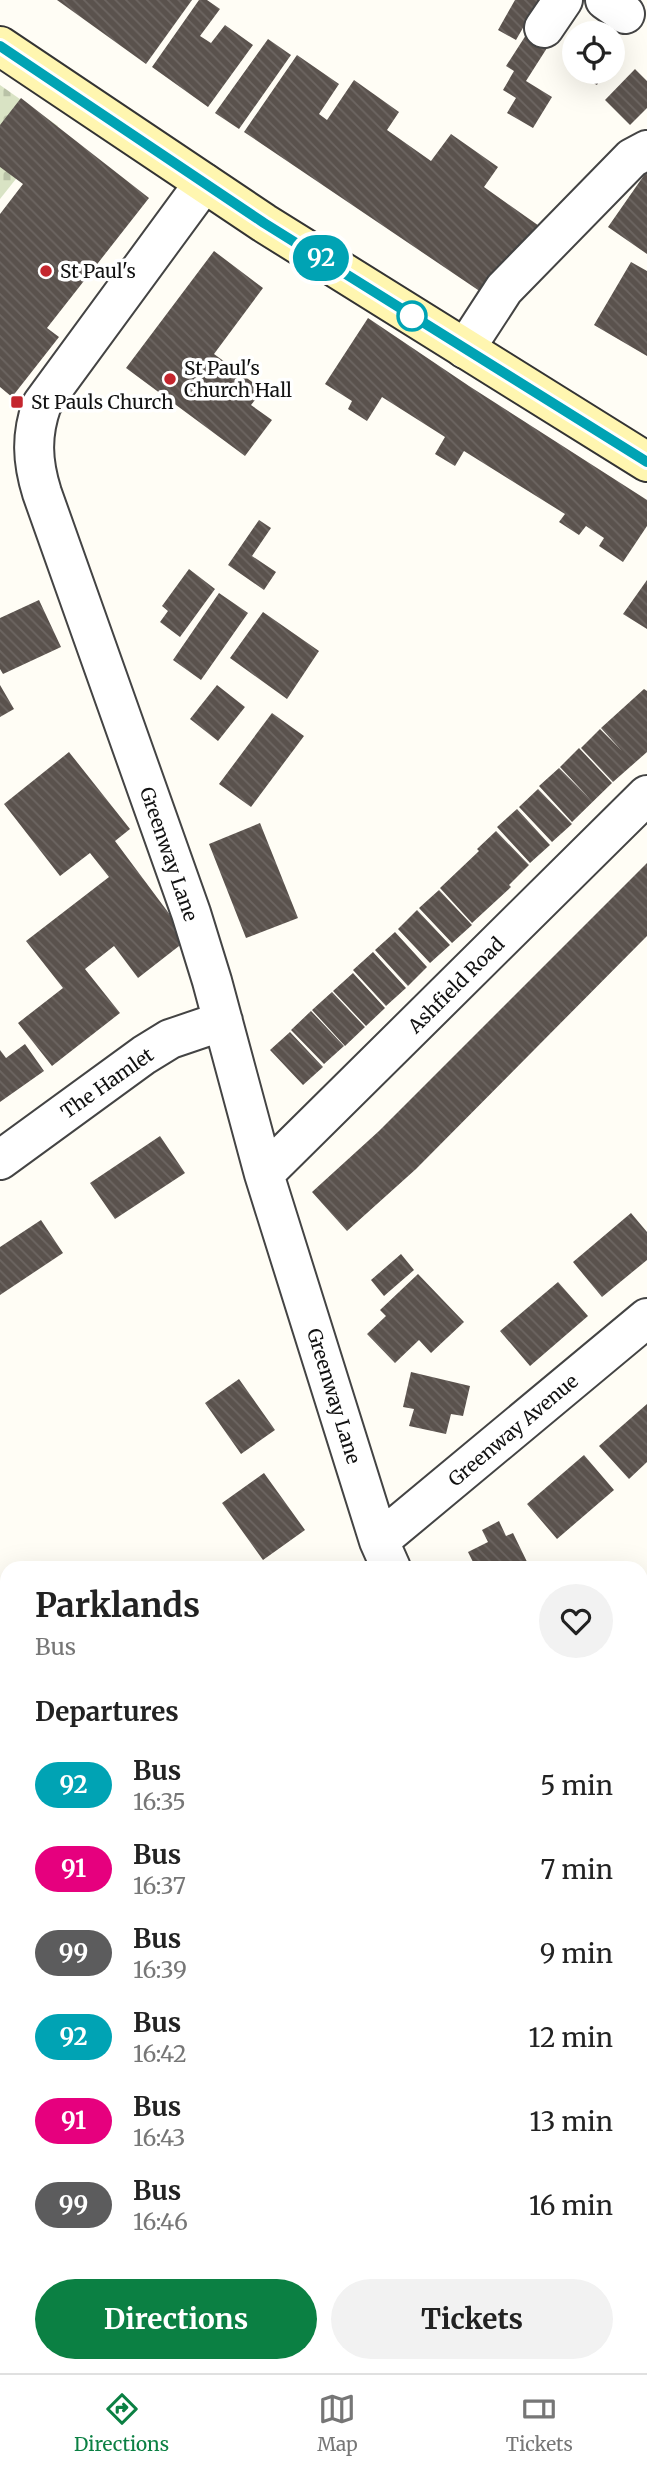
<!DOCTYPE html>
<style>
:root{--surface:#fff;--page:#f2f2f2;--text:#222;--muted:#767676;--line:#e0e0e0;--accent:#0b8043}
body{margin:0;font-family:Merriweather,serif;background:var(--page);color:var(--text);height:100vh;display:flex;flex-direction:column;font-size:26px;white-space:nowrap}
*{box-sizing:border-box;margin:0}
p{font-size:23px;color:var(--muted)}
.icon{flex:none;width:38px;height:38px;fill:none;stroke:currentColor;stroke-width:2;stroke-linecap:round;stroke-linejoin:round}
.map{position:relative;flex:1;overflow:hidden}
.panel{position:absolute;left:0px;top:1561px;width:648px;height:812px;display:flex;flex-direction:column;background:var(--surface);border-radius:21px 21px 0 0;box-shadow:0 7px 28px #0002}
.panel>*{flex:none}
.badge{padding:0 14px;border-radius:23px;font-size:24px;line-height:46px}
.controls{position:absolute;left:562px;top:21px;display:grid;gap:14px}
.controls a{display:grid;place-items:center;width:63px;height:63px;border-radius:50%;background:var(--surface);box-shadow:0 7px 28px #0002;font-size:35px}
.map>.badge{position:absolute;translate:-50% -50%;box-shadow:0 0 0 4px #fff}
h2{padding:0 35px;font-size:26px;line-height:63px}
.round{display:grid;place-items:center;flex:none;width:74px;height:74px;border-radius:37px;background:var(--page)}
.headline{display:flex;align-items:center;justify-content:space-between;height:119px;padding:0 35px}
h1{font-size:33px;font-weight:700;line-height:52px}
.button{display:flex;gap:14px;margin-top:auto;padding:14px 35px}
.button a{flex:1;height:80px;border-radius:42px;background:var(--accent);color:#fff;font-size:28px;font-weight:700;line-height:80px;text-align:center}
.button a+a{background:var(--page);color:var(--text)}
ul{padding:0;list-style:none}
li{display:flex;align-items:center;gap:21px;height:84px;padding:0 35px}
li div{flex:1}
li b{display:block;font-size:26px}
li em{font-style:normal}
li .badge{min-width:77px;font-weight:700;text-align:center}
.menu{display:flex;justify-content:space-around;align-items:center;height:98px;border-top:2px solid var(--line);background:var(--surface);font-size:19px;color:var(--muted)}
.menu a{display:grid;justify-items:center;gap:4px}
.menu .on{color:var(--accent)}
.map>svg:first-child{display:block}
.cemetery{fill:url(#cemetery-stones)}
.building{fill:url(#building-back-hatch)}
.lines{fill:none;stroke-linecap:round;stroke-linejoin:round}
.street-casing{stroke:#444;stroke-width:42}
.secondary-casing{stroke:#333;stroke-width:42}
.path{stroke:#333;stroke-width:4.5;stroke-dasharray:7 3.5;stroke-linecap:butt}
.street{stroke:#fff;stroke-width:38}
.secondary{stroke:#fff6b0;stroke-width:38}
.line-casing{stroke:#fff;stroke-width:16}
.line{stroke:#00a3b4;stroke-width:10}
.poi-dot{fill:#c4262e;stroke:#fff;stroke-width:2.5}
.stop-dot{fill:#fff;stroke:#00a3b4;stroke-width:3.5}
.labels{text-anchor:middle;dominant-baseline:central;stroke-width:7;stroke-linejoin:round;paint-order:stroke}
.poi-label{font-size:19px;fill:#111;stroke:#fff;text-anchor:start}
.street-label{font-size:19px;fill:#111;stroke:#fff}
</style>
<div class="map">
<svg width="647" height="2373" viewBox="0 0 647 2373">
<defs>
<pattern id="cemetery-stones" width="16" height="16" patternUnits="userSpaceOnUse" patternTransform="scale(1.75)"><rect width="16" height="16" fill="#d9e3c4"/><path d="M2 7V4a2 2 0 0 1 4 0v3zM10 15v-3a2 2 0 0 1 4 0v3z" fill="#b9c2a7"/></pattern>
<pattern id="building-back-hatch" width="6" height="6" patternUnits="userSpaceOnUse" patternTransform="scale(1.75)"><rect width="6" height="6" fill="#5a524d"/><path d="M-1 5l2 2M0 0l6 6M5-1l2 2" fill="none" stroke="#6d6662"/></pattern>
</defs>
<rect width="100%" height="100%" fill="#fffdf5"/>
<path class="cemetery" d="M0,85L58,126L0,199Z"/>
<path class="building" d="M57,0H192L146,64Z
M199,0H207L220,9L200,36L211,43L225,25L253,45L208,107L152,67Z
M515,0H539L516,40L498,30Z
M526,35L547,48L526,81L552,97L533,128L507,113L516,98L503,90L514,71L506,66Z
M268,39L291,55L239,129L215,113Z
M297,55L339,84L319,114L327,120L354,80L399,112L387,130L431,161L451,134L498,167L484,187L542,228L481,292L244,132Z
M635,69L647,81V108L630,125L605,100Z
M583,72H604L597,85L581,77Z
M21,98L149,198L47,328L59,337L12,397L0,387V214L23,184L0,167V125Z
M647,171V254L608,227Z
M214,251L263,288L214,354L263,390L251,405L272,420L245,456L126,368Z
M631,262L647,271V356L594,325Z
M368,318L469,386L647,500V526L623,562L599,546L604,538L586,526L579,535L559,522L565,514L464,451L455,466L435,454L445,437L382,397L367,421L348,409L352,401L325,384Z
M259,520L271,528L252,556L276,572L264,590L228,565Z
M189,569L215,589L180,637L160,622L168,611L162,606Z
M647,580V629L623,614Z
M219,593L248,613L201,680L173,660Z
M39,600L61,647L3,674L0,669V618Z
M263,612L319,651L287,699L230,658Z
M0,685L14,709L0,717Z
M217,685L245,707L218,741L190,719Z
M644,689L647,691V752L613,782L581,748L600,729L622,751L601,728Z
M272,713L304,736L251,807L219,784Z
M579,748L612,783L572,822L539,786L559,768L590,799L560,767Z
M69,752L130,829L115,841L188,939L138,978L114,946L85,969L120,1013L52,1066L18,1023L63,988L26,941L109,877L90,853L60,876L4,804Z
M538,789L572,824L552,842L519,807Z
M517,809L550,845L530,863L497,827Z
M260,823L298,918L246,938L209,844Z
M496,831L529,865L509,885L511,887L472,923L440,888L479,851L477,849Z
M647,863V936L416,1169L347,1231L312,1192L379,1131Z
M439,890L472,925L452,943L419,908Z
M417,910L450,945L430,963L398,929Z
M395,932L427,967L408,986L375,950Z
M373,952L406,988L386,1006L353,970Z
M353,973L385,1008L366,1026L333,991Z
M332,992L365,1027L345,1046L312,1010Z
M311,1011L344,1046L324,1064L291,1030Z
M290,1032L323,1067L303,1085L270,1050Z
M25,1044L44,1071L0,1102V1050L6,1058Z
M160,1136L185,1173L115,1219L90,1183Z
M631,1213L647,1232V1260L602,1297L573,1262Z
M41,1220L63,1253L0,1295V1247Z
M401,1254L414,1270L384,1296L371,1280Z
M418,1274L464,1322L431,1353L419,1340L395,1363L367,1334L386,1316L380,1310Z
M558,1282L588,1316L530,1366L500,1331Z
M411,1372L470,1386L463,1416L451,1414L446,1434L409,1426L414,1409L403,1407Z
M239,1379L275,1430L241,1454L205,1403Z
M647,1404V1462L629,1479L599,1446Z
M584,1455L614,1490L557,1539L527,1504Z
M264,1473L305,1530L263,1560L222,1503Z
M499,1521L506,1536L513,1533L530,1568H476L468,1552L488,1542L482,1530Z
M640,1731L647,1732V1780L640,1779Z
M2,1732L7,1738V1802L0,1807V1733Z
M7,1842V1871L0,1862V1847Z
M7,1873V1915L0,1906V1878Z
M647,2119V2197L645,2198L640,2192V2123Z
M7,2229V2294L0,2298V2233Z"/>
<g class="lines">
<defs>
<path id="street" d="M605,0L625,14
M544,28L563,0
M204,183L42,404C31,435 32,461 42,493L191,913L212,981L264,1174L379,1541L391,1568
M465,349L504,289L632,158L647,150
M0,1160L144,1055L170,1039L223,1021
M264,1174L647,795
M379,1541L647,1318
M640,1877L647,1872
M640,1963L647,1972
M0,1991L7,2003
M0,2185L7,2183
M301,2373V2366"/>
<path id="secondary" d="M0,46L264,223L647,462"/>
</defs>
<use href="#street" class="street-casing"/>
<use href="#secondary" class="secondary-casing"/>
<path class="path" d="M418,2366L423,2373"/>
<use href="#street" class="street"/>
<use href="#secondary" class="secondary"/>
</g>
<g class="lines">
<defs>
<path id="line" d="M0,46L264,223L647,462"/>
</defs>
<use href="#line" class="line-casing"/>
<use href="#line" class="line"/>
</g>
<g class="poi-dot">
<circle cx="46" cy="271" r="7"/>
<circle cx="170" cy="379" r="7"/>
<rect x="10" y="395" width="14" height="14" rx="3.5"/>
</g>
<circle class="stop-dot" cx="412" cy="316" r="14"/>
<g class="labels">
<g class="poi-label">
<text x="60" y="271">St Paul's</text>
<text x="184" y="368">St Paul's<tspan x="184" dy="22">Church Hall</tspan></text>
<text x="31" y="402">St Pauls Church</text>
</g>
<g class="street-label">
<text transform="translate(169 854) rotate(71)">Greenway Lane</text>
<text transform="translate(456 985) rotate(-45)">Ashfield Road</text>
<text transform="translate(107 1083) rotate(-35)">The Hamlet</text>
<text transform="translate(334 1396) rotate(73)">Greenway Lane</text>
<text transform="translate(513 1430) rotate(-40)">Greenway Avenue</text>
</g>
</g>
</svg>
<div class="controls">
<a><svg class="icon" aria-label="locate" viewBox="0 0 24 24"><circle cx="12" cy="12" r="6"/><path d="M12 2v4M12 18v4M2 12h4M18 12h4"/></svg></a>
</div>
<b class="badge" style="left:321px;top:258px;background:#00a3b4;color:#fff">92</b>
<section class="panel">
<div class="headline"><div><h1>Parklands</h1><p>Bus</p></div><a class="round"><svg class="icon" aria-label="heart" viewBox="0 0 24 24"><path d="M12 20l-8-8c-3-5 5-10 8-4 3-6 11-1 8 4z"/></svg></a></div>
<h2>Departures</h2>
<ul>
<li><span class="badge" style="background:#00a3b4;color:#fff">92</span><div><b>Bus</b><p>16:35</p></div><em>5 min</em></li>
<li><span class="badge" style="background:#e6007e;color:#fff">91</span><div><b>Bus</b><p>16:37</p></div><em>7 min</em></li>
<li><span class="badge" style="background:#5c5c5d;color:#fff">99</span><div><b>Bus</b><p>16:39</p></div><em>9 min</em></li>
<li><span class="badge" style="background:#00a3b4;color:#fff">92</span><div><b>Bus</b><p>16:42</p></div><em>12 min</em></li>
<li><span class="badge" style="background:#e6007e;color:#fff">91</span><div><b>Bus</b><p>16:43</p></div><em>13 min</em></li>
<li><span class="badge" style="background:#5c5c5d;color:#fff">99</span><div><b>Bus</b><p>16:46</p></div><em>16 min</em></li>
</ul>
<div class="button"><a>Directions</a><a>Tickets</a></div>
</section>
</div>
<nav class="menu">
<a class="on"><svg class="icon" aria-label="directions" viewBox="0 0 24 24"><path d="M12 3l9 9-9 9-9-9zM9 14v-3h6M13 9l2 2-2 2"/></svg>Directions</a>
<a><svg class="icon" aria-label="map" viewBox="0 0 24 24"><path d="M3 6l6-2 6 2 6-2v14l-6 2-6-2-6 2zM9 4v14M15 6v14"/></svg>Map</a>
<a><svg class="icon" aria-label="tickets" viewBox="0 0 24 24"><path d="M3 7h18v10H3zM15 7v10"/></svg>Tickets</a>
</nav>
